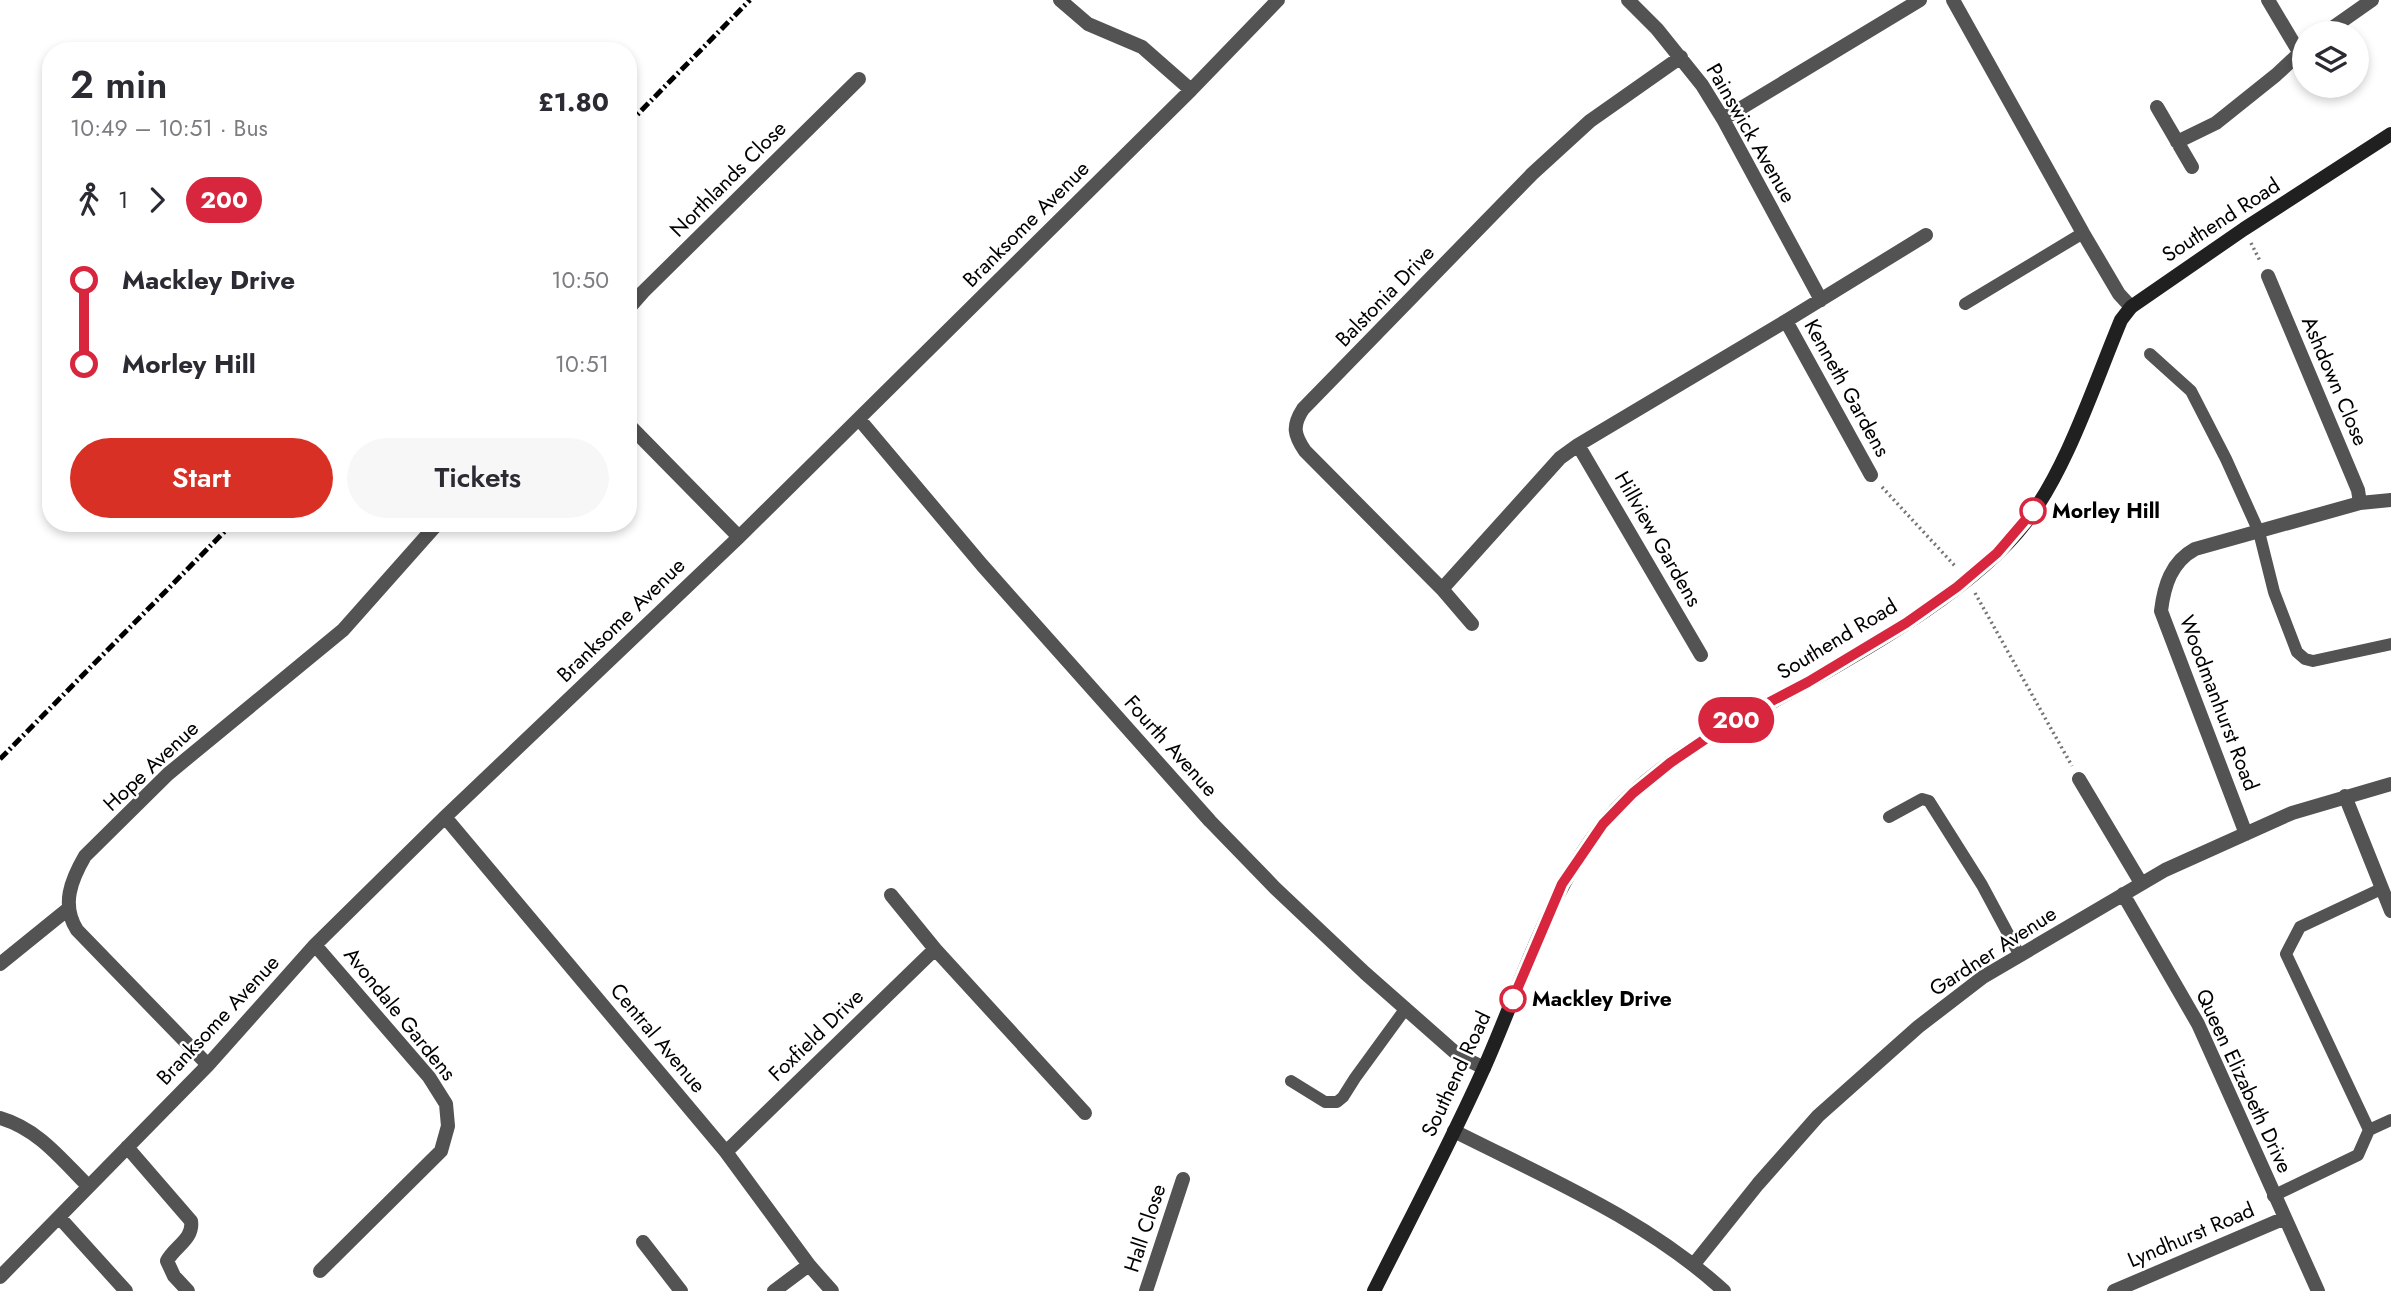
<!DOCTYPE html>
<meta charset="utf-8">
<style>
:root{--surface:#fff;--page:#f7f7f7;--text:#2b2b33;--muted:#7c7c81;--accent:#d93025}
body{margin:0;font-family:Jost,sans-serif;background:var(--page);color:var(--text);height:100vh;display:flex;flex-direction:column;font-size:26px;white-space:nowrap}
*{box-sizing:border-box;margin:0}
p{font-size:23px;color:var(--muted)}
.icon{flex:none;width:38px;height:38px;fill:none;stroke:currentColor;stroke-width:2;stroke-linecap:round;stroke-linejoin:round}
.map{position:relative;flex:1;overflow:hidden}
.drawer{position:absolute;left:42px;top:42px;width:595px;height:490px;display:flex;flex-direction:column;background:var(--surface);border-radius:28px;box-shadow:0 4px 10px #0003}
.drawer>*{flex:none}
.badge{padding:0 14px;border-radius:23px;font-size:24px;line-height:46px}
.fabs{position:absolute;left:2292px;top:21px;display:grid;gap:14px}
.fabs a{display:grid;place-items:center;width:77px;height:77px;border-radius:50%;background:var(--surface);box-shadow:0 4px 10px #0003;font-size:35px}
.map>.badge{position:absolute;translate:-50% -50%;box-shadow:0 0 0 4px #fff}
.legs{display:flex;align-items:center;gap:10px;height:77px;padding:0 28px;font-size:23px}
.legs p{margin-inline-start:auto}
.summary{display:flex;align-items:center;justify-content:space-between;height:119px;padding:0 28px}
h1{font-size:38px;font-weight:600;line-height:52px}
.button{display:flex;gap:14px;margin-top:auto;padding:14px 28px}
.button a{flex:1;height:80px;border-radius:42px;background:var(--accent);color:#fff;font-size:28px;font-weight:600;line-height:80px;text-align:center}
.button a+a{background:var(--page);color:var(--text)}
ul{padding:0 28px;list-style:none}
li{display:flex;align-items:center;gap:24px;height:84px;font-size:26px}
li i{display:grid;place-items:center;width:10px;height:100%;margin:0 9px;background:currentColor}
li i::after{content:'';width:18px;height:18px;margin:-9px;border:5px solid;border-radius:50%;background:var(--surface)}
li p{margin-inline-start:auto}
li:first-child i{background:linear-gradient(#0000 50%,currentColor 0)}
li:last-child i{background:linear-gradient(currentColor 50%,#0000 0)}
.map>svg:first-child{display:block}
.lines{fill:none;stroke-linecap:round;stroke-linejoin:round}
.path{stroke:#757575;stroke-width:3.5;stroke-dasharray:2 3.5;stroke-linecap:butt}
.lane{stroke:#535353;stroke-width:12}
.street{stroke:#535353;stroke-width:14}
.secondary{stroke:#202020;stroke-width:14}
.rail{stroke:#000;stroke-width:5;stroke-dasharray:10 3.5 2 3.5;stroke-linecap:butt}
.line-1-casing{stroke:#fff;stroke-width:16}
.line-1{stroke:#d7263d;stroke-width:10}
.stop-1-dot{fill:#fff;stroke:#d7263d;stroke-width:3.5}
.labels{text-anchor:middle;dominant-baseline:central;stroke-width:5;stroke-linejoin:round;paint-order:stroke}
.street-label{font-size:21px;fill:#000;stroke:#fff}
.stop-label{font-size:21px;font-weight:bold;fill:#000;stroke:#fff;text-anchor:start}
</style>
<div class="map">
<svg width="2391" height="1291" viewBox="0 0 2391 1291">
<rect width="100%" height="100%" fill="#fff"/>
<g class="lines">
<path class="path" d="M2251,243L2260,261
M1882,487L1955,566
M1975,593L2072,766"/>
<path class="lane" d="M1965,304L2083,233
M2150,354L2191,391L2226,459L2259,532L2274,592L2297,652L2305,659L2313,661L2391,644
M1889,817L1922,799L1929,801L1982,885L2020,956
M1291,1081L1325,1102H1337L1343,1097L1355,1078L1406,1008
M2369,1130L2391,1120
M2273,1196L2358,1155L2369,1130L2286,954L2300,927L2381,889"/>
<path class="street" d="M1060,0L1088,24L1142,47L1191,90
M1628,0L1657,29L1702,85L1723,119L1821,300
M1953,0L2083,233L2119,294L2131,307
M2268,0L2299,52
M2325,33L2372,0
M2157,107L2192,167
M1723,119L1920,0
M2177,142L2216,123L2276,75L2305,48
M2268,276L2358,490L2360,503
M628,309L643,292L859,79
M1786,321L1871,475
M859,419L982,565L1210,821L1275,888L1365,973L1458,1055L1484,1068
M628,424L739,537
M1578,445L1701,655
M1442,589L1560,458L1578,445L1786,321L1926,235
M1472,624L1442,589L1305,451C1294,435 1292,426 1303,409L1532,174L1590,121L1681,57
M2079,779L2141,883
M2345,796L2391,911
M445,817L726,1152L809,1265L832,1291
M2246,834L2161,611C2164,586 2171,562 2195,549L2360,503L2391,500
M2123,894L2198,1024L2318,1291
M891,895L935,949
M315,945L429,1077L446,1104L448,1126L441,1151L320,1271
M0,964L68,909
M208,1065L77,930C61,905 71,880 85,856L168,774L343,630L438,523
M0,1118C38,1129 61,1159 88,1186
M1454,1131C1547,1178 1647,1220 1724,1291
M127,1147L191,1221C194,1239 174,1247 167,1261L174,1276L188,1291
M726,1152L935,949L1085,1113
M59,1217L126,1291
M643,1242L681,1291
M1694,1264L1758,1184L1818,1116L1918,1027L1983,977L2165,870L2292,813L2391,784
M0,1277L208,1065L315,945L445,817L739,537L1191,90L1278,0
M774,1291L809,1265
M1146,1291L1183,1179
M2114,1291L2285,1218"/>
<path class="secondary" d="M1374,1291C1411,1217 1450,1144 1484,1068C1520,988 1548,891 1604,823C1657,758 1735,723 1807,683C1876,644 1978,585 2026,522C2067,469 2095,382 2121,320L2131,307L2244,229L2391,134"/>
<path class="rail" d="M628,124L750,0
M0,759L233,523"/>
</g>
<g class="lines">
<defs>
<path id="line-1" d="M1513,999L1562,884L1603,824L1633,793L1670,763L1726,725L1808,682L1906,623L1957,587L1997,553L2033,511"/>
</defs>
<use href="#line-1" class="line-1-casing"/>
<use href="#line-1" class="line-1"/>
</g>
<g class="stop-1-dot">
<circle cx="2033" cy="511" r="12"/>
<circle cx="1513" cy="999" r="12"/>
</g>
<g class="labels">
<g class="street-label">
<text transform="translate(1751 133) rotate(60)">Painswick Avenue</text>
<text transform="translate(728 179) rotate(-45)">Northlands Close</text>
<text transform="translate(2221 220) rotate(-33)">Southend Road</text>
<text transform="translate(1026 224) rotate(-45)">Branksome Avenue</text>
<text transform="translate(1385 296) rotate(-46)">Balstonia Drive</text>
<text transform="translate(2335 381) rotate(67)">Ashdown Close</text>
<text transform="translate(1847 388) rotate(61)">Kenneth Gardens</text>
<text transform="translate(1658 539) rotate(60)">Hillview Gardens</text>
<text transform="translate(621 620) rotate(-44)">Branksome Avenue</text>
<text transform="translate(1837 639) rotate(-31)">Southend Road</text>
<text transform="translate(2219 703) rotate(69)">Woodmanhurst Road</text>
<text transform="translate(1171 746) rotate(48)">Fourth Avenue</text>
<text transform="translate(151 766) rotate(-43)">Hope Avenue</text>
<text transform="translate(1993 951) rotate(-33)">Gardner Avenue</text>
<text transform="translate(400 1014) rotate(51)">Avondale Gardens</text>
<text transform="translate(218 1020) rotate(-47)">Branksome Avenue</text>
<text transform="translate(816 1035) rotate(-44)">Foxfield Drive</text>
<text transform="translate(658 1038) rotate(50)">Central Avenue</text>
<text transform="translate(1456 1074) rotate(-65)">Southend Road</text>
<text transform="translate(2244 1081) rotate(65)">Queen Elizabeth Drive</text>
<text transform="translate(1145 1228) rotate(-72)">Hall Close</text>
<text transform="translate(2191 1235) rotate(-23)">Lyndhurst Road</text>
</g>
<g class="stop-label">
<text x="2052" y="511">Morley Hill</text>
<text x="1532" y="999">Mackley Drive</text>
</g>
</g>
</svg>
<div class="fabs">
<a><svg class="icon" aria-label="layers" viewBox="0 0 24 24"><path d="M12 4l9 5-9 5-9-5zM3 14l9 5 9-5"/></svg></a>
</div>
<b class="badge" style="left:1736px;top:720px;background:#d7263d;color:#fff">200</b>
<section class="drawer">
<div class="summary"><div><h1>2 min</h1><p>10:49 – 10:51 · Bus</p></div><b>£1.80</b></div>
<div class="legs"><svg class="icon" aria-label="walk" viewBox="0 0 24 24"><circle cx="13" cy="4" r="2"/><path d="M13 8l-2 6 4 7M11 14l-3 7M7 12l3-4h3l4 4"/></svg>1<svg class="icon" aria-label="forward" viewBox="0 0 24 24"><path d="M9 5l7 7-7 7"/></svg><b class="badge" style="background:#d7263d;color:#fff">200</b></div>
<ul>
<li><i style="color:#d7263d"></i><b>Mackley Drive</b><p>10:50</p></li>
<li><i style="color:#d7263d"></i><b>Morley Hill</b><p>10:51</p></li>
</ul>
<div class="button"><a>Start</a><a>Tickets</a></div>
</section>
</div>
